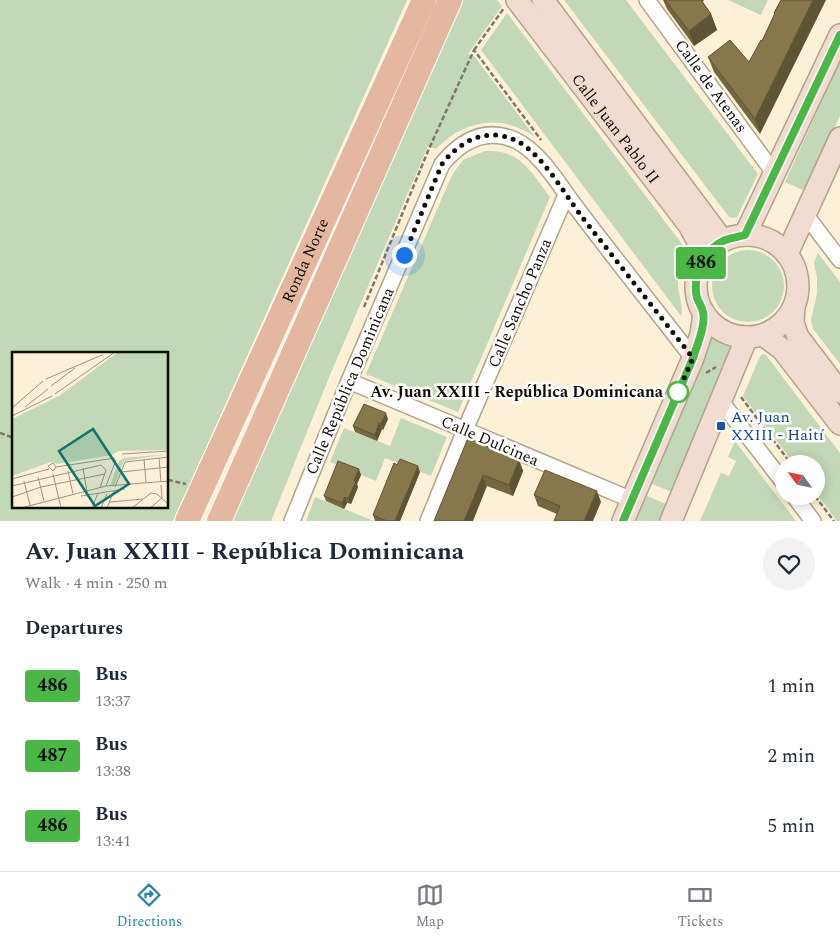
<!DOCTYPE html>
<meta charset="utf-8">
<style>
:root{--surface:#fff;--page:#f2f2f3;--text:#1f2937;--muted:#747a83;--line:#e0e1e3;--accent:#2783b0}
body{margin:0;font-family:Spectral,serif;background:var(--page);color:var(--text);height:100vh;display:flex;flex-direction:column;font-size:19px;white-space:nowrap}
*{box-sizing:border-box;margin:0}
p{font-size:16px;color:var(--muted)}
.icon{flex:none;width:28px;height:28px;fill:none;stroke:currentColor;stroke-width:2;stroke-linecap:round;stroke-linejoin:round}
.map{position:relative;height:521px;overflow:hidden}
.sheet{display:flex;flex-direction:column;background:var(--surface);flex:1}
.sheet>*{flex:none}
.badge{padding:0 10px;border-radius:4px;font-size:18px;line-height:32px}
.needle{width:32px;rotate:303deg}
.controls{position:absolute;left:775px;top:455px;display:grid;gap:10px}
.controls a{display:grid;place-items:center;width:50px;height:50px;border-radius:50%;background:var(--surface);box-shadow:0 2px 12px #0003;font-size:25px}
.you{position:absolute;width:25px;height:25px;margin:-12px;border:4px solid #fff;border-radius:50%;background:#1a73e8;box-shadow:0 0 0 8px #1a73e833}
.map>.badge{position:absolute;translate:-50% -50%;box-shadow:0 0 0 2px #fff}
h2{padding:0 25px;font-size:19px;line-height:45px}
.round{display:grid;place-items:center;flex:none;width:52px;height:52px;border-radius:26px;background:var(--page)}
.head{display:flex;align-items:center;justify-content:space-between;height:85px;padding:0 25px}
h1{font-size:24px;font-weight:700;line-height:38px}
ul{padding:0;list-style:none}
li{display:flex;align-items:center;gap:15px;height:70px;padding:0 25px}
li div{flex:1}
li b{display:block;font-size:19px}
li em{font-style:normal}
li .badge{min-width:55px;font-weight:700;text-align:center}
.dock{display:flex;justify-content:space-around;align-items:center;height:70px;border-top:1px solid var(--line);background:var(--surface);font-size:14px;color:var(--muted)}
.dock a{display:grid;justify-items:center;gap:2px}
.dock .on{color:var(--accent)}
.map>svg:first-child{display:block}
.green{fill:#c3d8b6;fill-rule:evenodd}
.lines{fill:none;stroke-linecap:round;stroke-linejoin:round}
.street-casing{stroke:#afa58b;stroke-width:18}
.secondary-casing{stroke:#afa58b;stroke-width:24}
.primary-casing{stroke:#fff;stroke-width:26}
.path{stroke:#7f7867;stroke-width:2.5;stroke-dasharray:5 2.5;stroke-linecap:butt}
.street{stroke:#fff;stroke-width:15}
.secondary{stroke:#f2dbd0;stroke-width:21}
.primary{stroke:#e4b8a0;stroke-width:24}
.wall{fill:#756642}
.shaded-wall{fill:#5f5336}
.building{fill:#88774d;stroke:#5f5336}
.line-casing{stroke:#fff;stroke-width:11}
.line{stroke:#4ab747;stroke-width:8}
.walk{stroke:#0f0c04;stroke-width:5;stroke-dasharray:0 9}
.stop-dot{fill:#fff;stroke:#4ab747;stroke-width:2.5}
.transit-dot{fill:#1a4fb4;stroke:#fff;stroke-width:2}
.labels{text-anchor:middle;dominant-baseline:central;stroke-width:5;stroke-linejoin:round;paint-order:stroke}
.street-label{font-size:16px;fill:#0f0c04;stroke:#fff}
.stop-label{font-size:16px;font-weight:bold;fill:#0f0c04;stroke:#fff;text-anchor:end}
.transit-label{font-size:16px;fill:#164399;stroke:#fff;text-anchor:start}
.inset-road{fill:none;stroke:#9d9582;stroke-width:1}
.view{fill:#0f766e;fill-opacity:0.15;stroke:#0f766e;stroke-width:2.5}
.inset-edge{fill:none;stroke:#0f0c04;stroke-width:2.5}
</style>
<div class="map">
<svg width="840" height="521" viewBox="0 0 840 521">
<rect width="100%" height="100%" fill="#fcf1d6"/>
<path class="green" d="M0,0H407L173,521H0ZM14,353H168V507H14Z
M460,0H497L502,6L468,54L475,57L535,137C501,113 464,120 436,149L428,146L330,375L271,521H225Z
M564,0H626L758,174L737,217L734,218L729,217Z
M728,0H768L761,15Z
M507,13L682,244C686,258 679,269 678,284C678,294 684,308 681,316L481,50Z
M840,61V116L805,191L785,182Z
M485,151C520,149 531,172 550,197L458,412L366,374L452,175L463,160Z
M712 286a36 36 0 1 1 72 0a36 36 0 1 1-72 0Z
M818,253L840,282V364L813,329L811,320L817,293V278L814,263Z
M710,334L724,341L737,344L674,493L647,482Z
M763,354L766,355L840,453V521H837L816,493V464H794L743,396L760,356Z
M401,418L447,437L431,476L385,458L376,481L330,462L344,428L390,446Z
M735,441L796,521H700L721,473L729,476L736,461L728,457Z
M642,494L669,505L663,521H631Z
M315,497L374,521H306Z"/>
<g class="lines">
<defs>
<path id="street" d="M647,0L774,173
M805,214L840,260
M349,381L632,500
M720,400L784,483
M794,496L813,521
M292,521L349,381L442,164C461,141 485,127 515,140C542,153 560,187 578,210C616,260 655,309 693,358
M428,521L465,430L566,195"/>
<g id="secondary">
<path id="s1" d="M517,0L689,225L702,249V263"/>
<path d="M543,0L723,241"/>
<path d="M745,235L840,35"/>
<circle cx="747" cy="286" r="51"/>
<path d="M787,254L840,138"/>
<path d="M794,306L793,323L798,337L840,392"/>
<path d="M763,335L782,349L840,424"/>
<path d="M623,521L693,358L701,334L704,313"/>
<path d="M671,521L747,337"/>
</g>
<g id="primary">
<path id="s2" d="M187,521L424,0"/>
<path d="M219,521L450,0"/>
</g>
</defs>
<use href="#street" class="street-casing"/>
<use href="#secondary" class="secondary-casing"/>
<use href="#primary" class="primary-casing"/>
<path class="path" d="M474,50L504,8
M364,307L428,151L474,50L541,140
M706,373L716,367
M741,397L791,464
M0,433L14,438
M168,480L186,484
M815,496L834,521"/>
<use href="#street" class="street"/>
<use href="#secondary" class="secondary"/>
<use href="#primary" class="primary"/>
</g>
<path class="wall" d="M663,0H704L703,2L711,14L717,30L694,46L667,9Z
M781,0L760,134L714,72L708,57L749,62L762,41L775,15L774,13Z
M388,419L383,430L382,429L377,441L355,432L353,426Z
M468,438L519,460L523,471L513,496L487,486Z
M420,472L400,521H375L373,515Z
M361,475L357,484L358,487L351,504L347,503L344,509L326,501L324,496Z
M534,495L601,502L557,514L538,506Z"/>
<path class="shaded-wall" d="M813,0H826L760,134L755,119Z
M711,14L717,30L694,46L689,31Z
M386,413L388,419L383,430L381,424Z
M379,423L382,429L377,441L375,435Z
M519,460L523,471L513,496L509,485Z
M418,466L420,472L400,521H395Z
M359,469L361,475L357,484L358,487L351,504L348,499L354,481Z
M483,475L487,486L473,521H464Z
M597,491L601,502L593,521H584Z
M345,497L347,503L344,509L342,503Z"/>
<path class="building" d="M665,0H701L711,14L689,31Z
M781,0H813L755,119L708,57L730,40L749,62L761,40L762,41L775,13H774Z
M364,404L386,413L381,424L379,423L375,435L353,426Z
M468,438L519,460L509,485L483,475L464,521H434Z
M400,459L418,466L395,521H387L373,515L394,463L397,465Z
M338,461L359,469L354,481H356L348,499L345,497L342,503L324,496Z
M545,470L597,491L584,521H554L560,506L534,495Z"/>
<g class="lines">
<defs>
<path id="line" d="M623,521L693,358C697,345 706,325 703,312C702,307 699,303 697,298C692,277 703,251 723,241C729,238 738,237 745,235L840,35"/>
</defs>
<use href="#line" class="line-casing"/>
<use href="#line" class="line"/>
<path class="walk" d="M404,255L442,164C460,141 486,127 515,140C541,152 564,193 582,217C619,264 656,311 693,358L678,392"/>
</g>
<circle class="stop-dot" cx="678" cy="392" r="10"/>
<rect class="transit-dot" x="716" y="421" width="10" height="10" rx="2.5"/>
<g class="labels">
<g class="street-label">
<text transform="translate(711 86) rotate(54)">Calle de Atenas</text>
<text stroke="none"><textPath href="#s1" startOffset="162">Calle Juan Pablo II</textPath></text>
<text stroke="none"><textPath href="#s2" startOffset="286">Ronda Norte</textPath></text>
<text transform="translate(520 303) rotate(-67)">Calle Sancho Panza</text>
<text transform="translate(350 381) rotate(-67)">Calle República Dominicana</text>
<text transform="translate(490 441) rotate(23)">Calle Dulcinea</text>
</g>
<g class="stop-label">
<text x="663" y="392">Av. Juan XXIII - República Dominicana</text>
</g>
<g class="transit-label">
<text x="731" y="417">Av. Juan<tspan x="731" dy="18">XXIII - Haití</tspan></text>
</g>
</g>
<g transform="translate(12 352)">
<rect width="156" height="156" fill="#fcf1d6"/>
<path d="M106,0H156V98L106,99L100,103L45,112L39,110L0,124V67L47,44ZM156,102L112,109L102,134H98L107,109L112,106Z" fill="#c3d8b6"/>
<path class="inset-road" d="M34,27L90,3M39,34L63,16M43,42L103,0M13,55L36,37M0,56L31,29M0,64L40,44M110,102L157,99M147,106L149,130M132,107L134,131M44,115L41,111L36,114L41,119L44,115L103,106M71,116L75,140M56,119L61,142M109,120L157,115M41,122L49,156M26,125L32,149M0,127L37,117M12,129L18,153M0,134L89,113L94,118L88,136M94,134L104,108M103,135L113,110L157,105M69,144L113,137M0,145L29,135L93,122M97,150L131,147M9,156L94,134L157,129M80,156L86,141M89,156L95,142M95,156L102,139M120,156L139,141L145,142L157,153M138,156L150,146L149,133"/>
<path class="view" d="M81,77L117,132L83,154L47,99Z"/>
<rect width="156" height="156" class="inset-edge"/>
</g>
</svg>
<div class="controls">
<a><svg class="needle" viewBox="-14 -14 28 28"><path d="M0-13l5 13h-10z" fill="#e53935"/><path d="M0 13l5-13h-10z" fill="#747a83"/></svg></a>
</div>
<div class="you" style="left:404px;top:255px"></div>
<b class="badge" style="left:701px;top:263px;background:#4ab747;color:#111">486</b>
</div>
<section class="sheet">
<div class="head"><div><h1>Av. Juan XXIII - República Dominicana</h1><p>Walk · 4 min · 250 m</p></div><a class="round"><svg class="icon" aria-label="heart" viewBox="0 0 24 24"><path d="M12 20l-8-8c-3-5 5-10 8-4 3-6 11-1 8 4z"/></svg></a></div>
<h2>Departures</h2>
<ul>
<li><span class="badge" style="background:#4ab747;color:#111">486</span><div><b>Bus</b><p>13:37</p></div><em>1 min</em></li>
<li><span class="badge" style="background:#4ab747;color:#111">487</span><div><b>Bus</b><p>13:38</p></div><em>2 min</em></li>
<li><span class="badge" style="background:#4ab747;color:#111">486</span><div><b>Bus</b><p>13:41</p></div><em>5 min</em></li>
</ul>
</section>
<nav class="dock">
<a class="on"><svg class="icon" aria-label="directions" viewBox="0 0 24 24"><path d="M12 3l9 9-9 9-9-9zM9 14v-3h6M13 9l2 2-2 2"/></svg>Directions</a>
<a><svg class="icon" aria-label="map" viewBox="0 0 24 24"><path d="M3 6l6-2 6 2 6-2v14l-6 2-6-2-6 2zM9 4v14M15 6v14"/></svg>Map</a>
<a><svg class="icon" aria-label="tickets" viewBox="0 0 24 24"><path d="M3 7h18v10H3zM15 7v10"/></svg>Tickets</a>
</nav>
